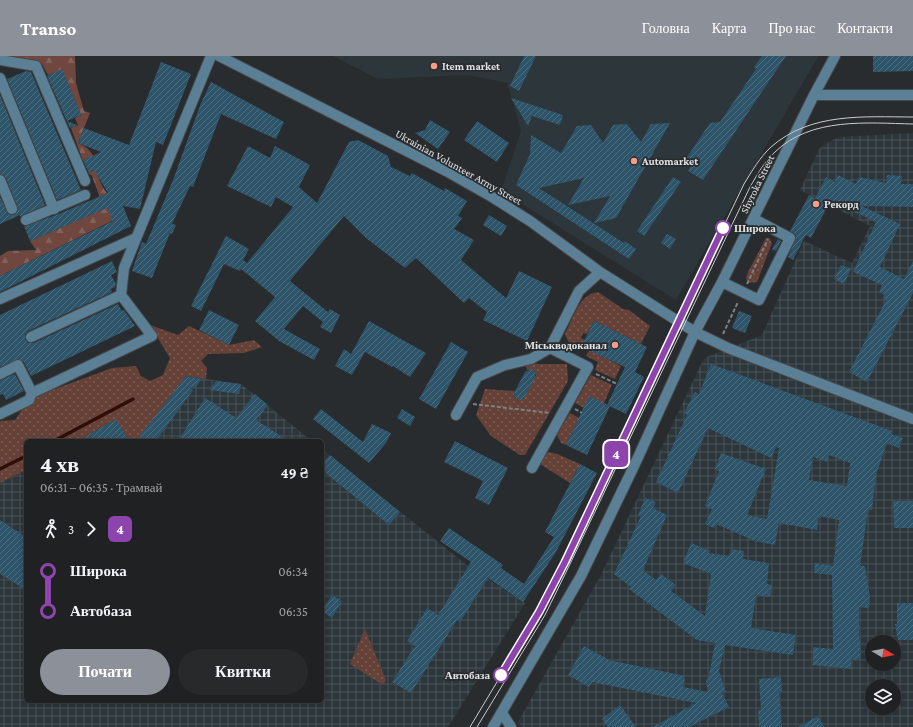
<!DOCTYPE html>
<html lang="uk">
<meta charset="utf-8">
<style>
:root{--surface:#1f2122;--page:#27292a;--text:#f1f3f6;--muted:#a1a3a5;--line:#3c3e40;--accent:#8c9099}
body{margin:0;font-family:"Crimson Pro",serif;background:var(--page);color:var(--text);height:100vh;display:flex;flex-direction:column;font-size:15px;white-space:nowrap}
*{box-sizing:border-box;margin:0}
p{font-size:13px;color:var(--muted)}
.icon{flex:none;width:22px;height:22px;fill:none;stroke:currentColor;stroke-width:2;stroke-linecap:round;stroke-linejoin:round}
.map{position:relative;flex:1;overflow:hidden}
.side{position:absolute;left:24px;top:383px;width:300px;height:264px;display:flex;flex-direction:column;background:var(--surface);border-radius:6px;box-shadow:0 2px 6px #0003,0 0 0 1px var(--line)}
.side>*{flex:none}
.badge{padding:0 8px;border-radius:6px;font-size:14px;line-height:26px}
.needle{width:26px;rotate:100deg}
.controls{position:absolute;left:865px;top:579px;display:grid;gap:8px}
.controls a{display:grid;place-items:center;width:36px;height:36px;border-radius:50%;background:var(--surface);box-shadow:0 2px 6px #0003,0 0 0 1px var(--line);font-size:20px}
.map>.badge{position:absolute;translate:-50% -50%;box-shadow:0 0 0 2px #fff}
.legs{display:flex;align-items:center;gap:6px;height:44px;padding:0 16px;font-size:13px}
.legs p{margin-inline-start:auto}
.headline{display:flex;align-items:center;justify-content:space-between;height:68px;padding:0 16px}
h1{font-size:22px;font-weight:800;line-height:30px}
.cta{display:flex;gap:8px;margin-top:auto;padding:8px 16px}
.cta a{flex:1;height:46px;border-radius:24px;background:var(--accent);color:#fff;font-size:16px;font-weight:800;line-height:46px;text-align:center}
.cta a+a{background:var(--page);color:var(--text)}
ul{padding:0 16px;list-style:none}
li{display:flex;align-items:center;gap:14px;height:40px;font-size:15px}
li i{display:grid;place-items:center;width:6px;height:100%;margin:0 5px;background:currentColor}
li i::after{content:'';width:10px;height:10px;margin:-5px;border:3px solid;border-radius:50%;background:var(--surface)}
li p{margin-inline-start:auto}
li:first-child i{background:linear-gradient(#0000 50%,currentColor 0)}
li:last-child i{background:linear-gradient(currentColor 50%,#0000 0)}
header{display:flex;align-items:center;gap:24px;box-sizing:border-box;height:56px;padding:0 20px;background:var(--accent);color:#fff}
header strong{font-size:19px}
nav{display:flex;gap:22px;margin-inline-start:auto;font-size:14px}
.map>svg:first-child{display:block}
.built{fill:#2c363b}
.industrial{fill:url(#industrial-grid);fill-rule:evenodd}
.grass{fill:url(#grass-dots)}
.forest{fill:url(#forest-firs)}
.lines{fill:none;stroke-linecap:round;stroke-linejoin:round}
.stream{stroke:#2f0e07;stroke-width:3.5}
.building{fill:url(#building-hatch);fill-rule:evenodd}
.minor-casing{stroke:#46494b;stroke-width:12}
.path{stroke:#7d8082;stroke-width:2;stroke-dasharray:4 2;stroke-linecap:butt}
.minor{stroke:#5b7f94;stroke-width:10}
.tram{stroke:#c9cbcd;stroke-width:1}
.line-1-casing{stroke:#fff;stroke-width:9}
.line-1{stroke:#8e44ad;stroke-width:6}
.poi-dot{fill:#f49e89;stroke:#292c2e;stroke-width:1.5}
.stop-1-dot{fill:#fff;stroke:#8e44ad;stroke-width:2}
.labels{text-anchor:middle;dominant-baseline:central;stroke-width:3.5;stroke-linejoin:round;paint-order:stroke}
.poi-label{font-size:11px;font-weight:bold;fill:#e1e3e5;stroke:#292c2e;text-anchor:start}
.street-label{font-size:11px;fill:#e1e3e5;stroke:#292c2e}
.stop-label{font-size:11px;font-weight:bold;fill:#e1e3e5;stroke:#292c2e;text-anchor:start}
</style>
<header>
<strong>Transo</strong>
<nav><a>Головна</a><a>Карта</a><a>Про нас</a><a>Контакти</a></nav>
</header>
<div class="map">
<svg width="913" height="671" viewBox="0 0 913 671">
<defs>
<pattern id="industrial-grid" width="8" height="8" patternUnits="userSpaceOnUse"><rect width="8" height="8" fill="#2c363b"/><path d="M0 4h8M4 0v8" fill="none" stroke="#4a5357"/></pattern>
<pattern id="grass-dots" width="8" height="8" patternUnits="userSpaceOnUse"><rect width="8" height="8" fill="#664138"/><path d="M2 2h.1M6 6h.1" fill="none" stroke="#7c5c55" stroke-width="1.8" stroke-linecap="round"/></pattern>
<pattern id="forest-firs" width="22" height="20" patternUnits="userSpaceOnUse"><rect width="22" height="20" fill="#6f473e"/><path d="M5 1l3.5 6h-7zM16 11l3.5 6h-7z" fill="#83615a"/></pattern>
<pattern id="building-hatch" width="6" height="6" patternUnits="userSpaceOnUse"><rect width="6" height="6" fill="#2e546a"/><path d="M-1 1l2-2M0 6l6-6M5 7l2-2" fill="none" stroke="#4c6c7f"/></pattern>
</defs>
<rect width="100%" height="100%" fill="#292c2e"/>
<path class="built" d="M333,0H817L818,1L676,244L501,135L521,75L507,27L468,19L378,23Z"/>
<path class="industrial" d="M913,77V671H522L518,666L601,519L704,302L762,279L804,185L852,207L870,170L800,134L819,93L827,87L839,81ZM872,586H894V608H872ZM872,630H894V652H872Z
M186,320L241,328L312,385H78L137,351L153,363Z
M322,393L468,510L525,547L448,671H0V427L26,414V645H322Z"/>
<path class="grass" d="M766,182H769L772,187L757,226L749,227L746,223L747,218Z
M598,236L623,253L629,254L650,270L641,288L594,265L587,278L583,277L581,282L585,284L581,291C573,291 567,286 565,278C573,263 579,238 598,236Z
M150,269L178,279L189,270L229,289L254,284L262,291L244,297L208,298L201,305L207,312L206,323L186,320L137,385H129L116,363L78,385H26V414L0,427V365L15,364L25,349L33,341L112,312L136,310L141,320L150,325L163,319L170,302Z
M589,294L621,310L615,323L595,314L598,306L586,300Z
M532,308H567L568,325L525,399H520L491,380L476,359L485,333L515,335L514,340L517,343H523L536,319L533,314H527L526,310Z
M591,319L612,329L604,347L584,352L575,347Z
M570,357L579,362L566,389L561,387L557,379Z
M548,396L557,398L580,408L570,427L540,408Z
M365,573L386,624L383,629L350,608Z"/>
<path class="forest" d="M0,0H75L76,27L84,55L90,57L78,87C97,95 94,106 99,123C104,137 116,148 126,158L0,220V200L8,195L36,194L30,185L104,153L92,120L88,117L94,114L89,102L83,105L71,72L78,69L75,62L81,59L62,14L48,19L42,8L0,3Z"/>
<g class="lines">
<path class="stream" d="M54,385L133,343
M0,413L26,400"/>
</g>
<path class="building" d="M524,0H536L519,35L510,30Z
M762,0H786L703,124L688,115L691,109L685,104L710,67L720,66L756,13L754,11Z
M873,0H913V15L873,16Z
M161,6L191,18L163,89L156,86L140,153L123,150L131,170L0,236V220L113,165L107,152L30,185L24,170L56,159L108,137L94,114L89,117L83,104L101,96L78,87L84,72L129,89Z
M62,13L81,59L67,65L77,69L70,72L47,20Z
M26,15L31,16L81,134L57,144L7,23Z
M211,26L284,66L276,83L221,58L193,131L190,130L172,168L176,169L172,178L170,177L152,222L132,215L142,186L146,188L173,124L201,47Z
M0,39L45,149L20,161V159L0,168V141L8,158L15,159L18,153L6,122L0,118Z
M511,42L563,59L560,69L532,60L528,70Z
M430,64L450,76L438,93L415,77L425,74Z
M477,65L509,87L497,106L464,84Z
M670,67L616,162L594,167L610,140L568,149L584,122L539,132L624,187L625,185L636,193L629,203L516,129L530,98L531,79L561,97L577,70L591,69L603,87L613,69L627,68L641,86L651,68Z
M358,84L388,100L391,111L410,120L412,117L444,135L445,132L467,145L458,160L462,162L454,173L474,184L461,204L506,242L519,215L552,231L527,285L483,264L487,256L469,242L464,247L416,202L405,212L366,182L344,160L290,225L328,256L330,253L340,259L331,277L320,271L323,266L303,250L284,273L320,293L314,304L279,285L255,265L275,241L241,213L240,215L224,208L201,255L191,250L226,180L249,193L243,204L247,207L293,151L276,141L271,151L227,130L248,90L270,102L275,90L310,109L299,131L317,147L349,86Z
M838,119L856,128L859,121L886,127L887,119L902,120L901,128H913V151L862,150L900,168L880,211L904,223L913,205V237L867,326L849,316L886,244L883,242L885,239L879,236L882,229L853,216L876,166L855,156L858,150H844L831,144L811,182L806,179L793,204L788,201L796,182L795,178L790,175L809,139L815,142L826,121L835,126Z
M673,121L681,126L644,180L637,175Z
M489,159L507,170L501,180L483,169Z
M667,178L676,183L670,193L661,187Z
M778,183L781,185L776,195L772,193Z
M112,205L117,216L111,219L116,228L115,231L111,233L112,236L28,275L25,278V283L28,287H34L118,248L122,255L124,254L135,270L31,320L24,306L19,303L0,311V259Z
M841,209L851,213L844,228L834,223Z
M209,254L239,269L229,289L199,274Z
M739,255L752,260L745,277L732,272Z
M369,265L426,297L410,321L393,310L392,311L365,296L352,319L335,310L344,293L351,298Z
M594,265L647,291L635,316L644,321L626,358L607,349L625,311L581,291Z
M451,286L468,296L436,353L419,343Z
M711,308L892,375L891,378L903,382L899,392L887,387L876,419L872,454H868L860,510H865L870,541L869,552L859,551V583H860L861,603L851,604L852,613L813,609V591L833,593L832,519L814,517L815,507L833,510L839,464L819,460L817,474L779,467L775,489L755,485L716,468L714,472L705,468L712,453L705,450L719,415L715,413L721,397L766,413L747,459L767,463L779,392L776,391L771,402L708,372L678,437L656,426L687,359L684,357L695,336L699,338ZM829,399L850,407L847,430L809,424L813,401L827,406Z
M531,313L535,315V322L525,341L521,344L517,343L514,340L515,335L525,316Z
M15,318L24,335L6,344L3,338L0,339V324Z
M186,320L202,323L195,332L188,331L193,334L156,385H136Z
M216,325L241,328L239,338L210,334Z
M255,338L268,349L256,364L289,385H178L205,342L235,361V363Z
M589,340L610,350L587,399L566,389Z
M321,353L363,386L372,368L391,377L386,387L369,407L313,363Z
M402,353L415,361L410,370L397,362Z
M116,363L129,385H78Z
M455,385L508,412L489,449L475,442L483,425L444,406Z
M330,399L400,456L389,469L322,414V408Z
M580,408L597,417L556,496L523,546L488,522L460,566L457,564L411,637L392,626L415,590L407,585L427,552L438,559L471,506L440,485L449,472L503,509L501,512L524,528L554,481L545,476Z
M645,442L656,446L653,452L667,459L643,514L656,524L661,518L676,529L671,535L705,560L711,518L683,507L691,487L710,495L709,497L729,500L731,493L744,495L743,503L769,507L767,528L772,529L770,541L756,539L751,572L796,579L793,599L725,589L719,615L726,636L722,637L729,651L689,671H653L696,647L592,626L589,631L568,619L584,590L609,604L685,620L683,631L708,636L706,625L708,624L715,587L697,584L629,533L631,531L614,518L641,460L638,459Z
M893,445H913V472H894Z
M0,464L26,481V534L0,518Z
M332,539L342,545L332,562L322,555Z
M897,547H913V584H898L895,568H897Z
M781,621L782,635H779L782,671H759L758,654H761L759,623Z
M620,649L636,671H608L602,663Z
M818,660L824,671H798Z"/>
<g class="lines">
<defs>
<path id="minor" d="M219,0L448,116L492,141L530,165L600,216L695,276L728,292L913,363
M0,4L36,10L85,125
M0,22L54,153
M814,39H913
M0,124L12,153
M26,164L85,139
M722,226L759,244L790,182L754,163
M0,243L136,182
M31,281L121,239L124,212L211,0
M0,318L18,309L32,337L152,280L121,239
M0,358L29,344L32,337
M456,359L477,321L505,309L531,303L550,292
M532,412L588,311L550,292L579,235L600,216
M502,657L511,671
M493,671L581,520L635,408L695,276L722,226L814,39L835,0"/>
</defs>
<use href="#minor" class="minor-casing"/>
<path class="path" d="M747,228L768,183
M723,278L738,246
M596,318L617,328
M473,348L550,357
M575,353L582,357"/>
<use href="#minor" class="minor"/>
<path class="tram" d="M470,671L539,556L744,128C752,115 760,101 771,91C811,56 864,61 913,61
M477,671L545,559L570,508L750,131C757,119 764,106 775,96C811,61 867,67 913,68"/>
</g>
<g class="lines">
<defs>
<path id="line-1" d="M501,619L539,556L565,506L723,172"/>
</defs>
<use href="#line-1" class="line-1-casing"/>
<use href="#line-1" class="line-1"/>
</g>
<g class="poi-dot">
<circle cx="434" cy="10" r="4"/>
<circle cx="634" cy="105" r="4"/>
<circle cx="816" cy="148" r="4"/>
<circle cx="615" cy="289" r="4"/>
</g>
<g class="stop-1-dot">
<circle cx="723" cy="172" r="7"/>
<circle cx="501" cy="619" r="7"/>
</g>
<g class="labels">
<g class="poi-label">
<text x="442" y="10">Item market</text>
<text x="642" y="105">Automarket</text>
<text x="824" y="148">Рекорд</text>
<text x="607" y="289" text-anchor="end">Міськводоканал</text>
</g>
<g class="street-label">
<text transform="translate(459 111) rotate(29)">Ukrainian Volunteer Army Street</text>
<text transform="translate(757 128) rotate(-64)">Shyroka Street</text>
</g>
<g class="stop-label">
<text x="734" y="172">Широка</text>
<text x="490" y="619" text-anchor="end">Автобаза</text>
</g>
</g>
</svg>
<div class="controls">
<a><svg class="needle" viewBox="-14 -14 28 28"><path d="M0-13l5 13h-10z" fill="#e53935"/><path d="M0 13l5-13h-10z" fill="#a1a3a5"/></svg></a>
<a><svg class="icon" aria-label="layers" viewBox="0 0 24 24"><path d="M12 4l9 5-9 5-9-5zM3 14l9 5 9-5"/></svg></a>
</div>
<b class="badge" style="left:616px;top:398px;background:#8e44ad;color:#fff">4</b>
<section class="side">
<div class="headline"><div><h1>4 хв</h1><p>06:31 – 06:35 · Трамвай</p></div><b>49 ₴</b></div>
<div class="legs"><svg class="icon" aria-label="walk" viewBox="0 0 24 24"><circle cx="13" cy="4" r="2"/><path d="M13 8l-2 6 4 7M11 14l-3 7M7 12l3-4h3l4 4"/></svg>3<svg class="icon" aria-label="forward" viewBox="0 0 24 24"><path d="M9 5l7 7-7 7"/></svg><b class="badge" style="background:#8e44ad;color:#fff">4</b></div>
<ul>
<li><i style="color:#8e44ad"></i><b>Широка</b><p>06:34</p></li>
<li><i style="color:#8e44ad"></i><b>Автобаза</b><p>06:35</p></li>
</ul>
<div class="cta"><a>Почати</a><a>Квитки</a></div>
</section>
</div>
